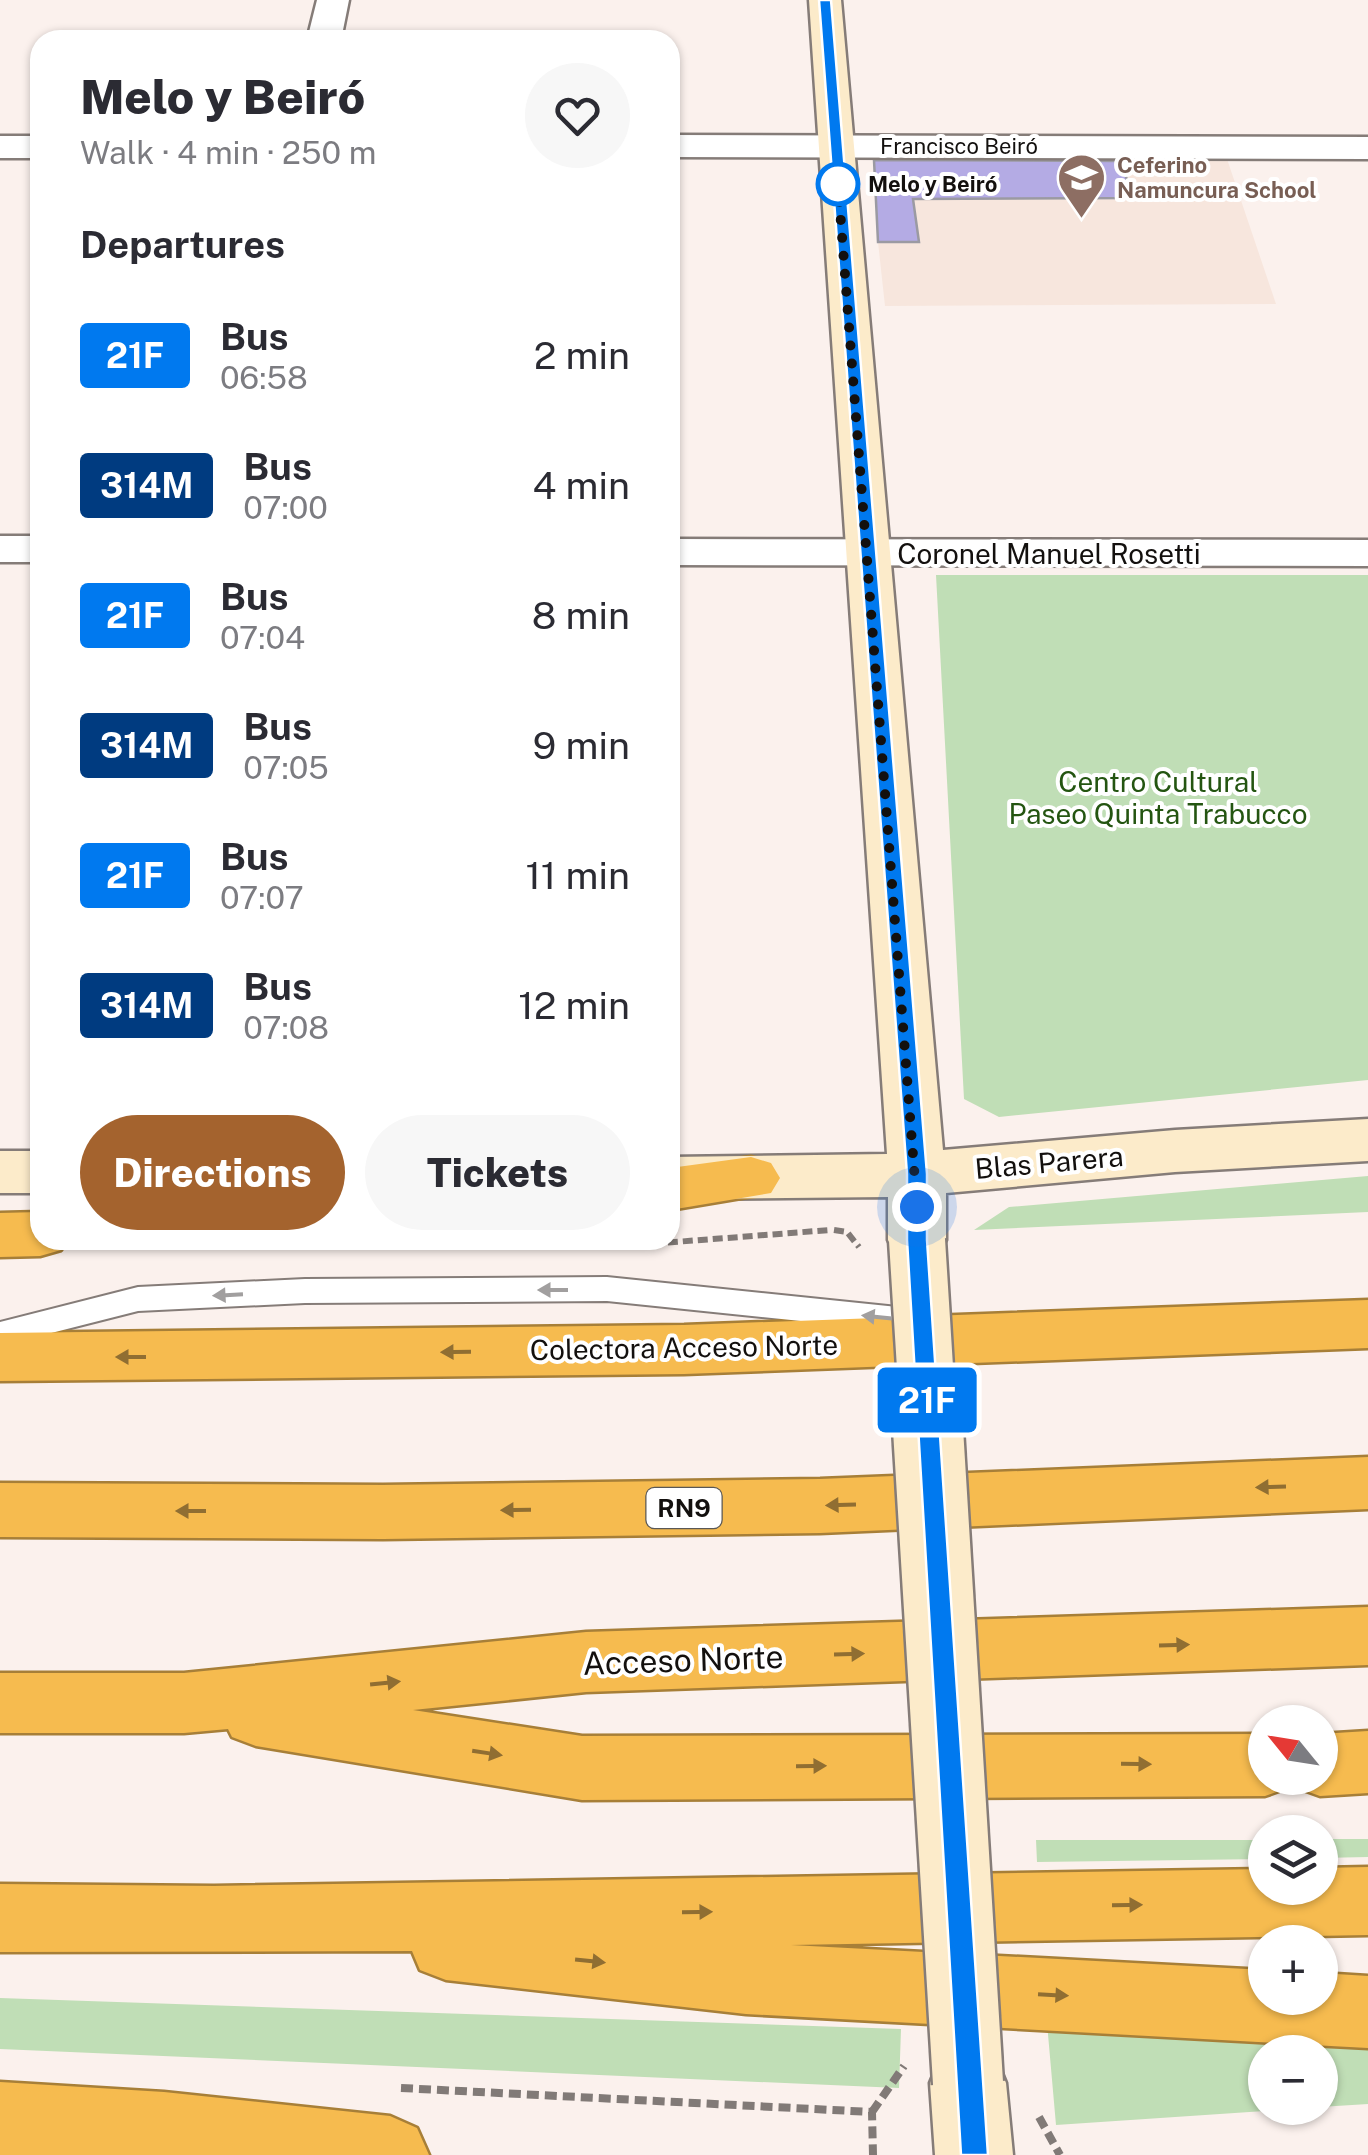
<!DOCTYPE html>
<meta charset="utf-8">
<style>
:root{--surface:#fff;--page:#f7f7f7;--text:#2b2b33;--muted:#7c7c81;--accent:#a4632e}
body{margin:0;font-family:"Public Sans",sans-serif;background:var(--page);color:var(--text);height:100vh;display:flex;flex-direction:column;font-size:38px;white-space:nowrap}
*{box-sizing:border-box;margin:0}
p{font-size:32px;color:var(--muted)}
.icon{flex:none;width:55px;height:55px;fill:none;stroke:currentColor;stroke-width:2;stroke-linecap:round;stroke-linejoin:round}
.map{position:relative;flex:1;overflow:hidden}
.side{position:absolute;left:30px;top:30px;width:650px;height:1220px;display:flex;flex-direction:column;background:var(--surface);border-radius:30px;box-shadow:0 2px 8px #0004}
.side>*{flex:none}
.badge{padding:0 20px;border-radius:8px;font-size:35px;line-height:65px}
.needle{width:65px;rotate:300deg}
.controls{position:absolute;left:1248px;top:1705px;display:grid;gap:20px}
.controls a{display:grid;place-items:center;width:90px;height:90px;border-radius:50%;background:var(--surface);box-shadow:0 2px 8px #0004;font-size:50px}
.you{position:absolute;width:50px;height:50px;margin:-25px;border:8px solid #fff;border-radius:50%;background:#1a73e8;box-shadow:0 0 0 15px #1a73e833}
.map>.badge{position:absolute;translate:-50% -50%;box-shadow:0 0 0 5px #fff}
h2{padding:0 50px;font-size:38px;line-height:90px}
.round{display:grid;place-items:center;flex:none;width:105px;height:105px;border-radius:52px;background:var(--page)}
.summary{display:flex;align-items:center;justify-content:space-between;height:170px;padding:0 50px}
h1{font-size:48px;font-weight:800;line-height:75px}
.action{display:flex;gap:20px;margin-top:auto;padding:20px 50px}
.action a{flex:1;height:115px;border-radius:60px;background:var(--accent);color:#fff;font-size:40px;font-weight:800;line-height:115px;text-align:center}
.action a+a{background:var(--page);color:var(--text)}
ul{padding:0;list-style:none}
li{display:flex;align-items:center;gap:30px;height:130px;padding:0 50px}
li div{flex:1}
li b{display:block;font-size:38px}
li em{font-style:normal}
li .badge{min-width:110px;font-weight:700;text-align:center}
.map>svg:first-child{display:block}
.built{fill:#f7e6dd}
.green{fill:#c0deb6}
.building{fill:#b4abe4;stroke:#9b9aa2;stroke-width:2.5}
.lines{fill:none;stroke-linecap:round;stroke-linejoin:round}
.lane-casing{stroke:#857c78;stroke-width:4}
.street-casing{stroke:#857c78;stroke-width:5}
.secondary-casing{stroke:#857c78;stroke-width:5}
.highway-casing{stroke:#a77f38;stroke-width:5}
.path-far1{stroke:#817a77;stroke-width:6;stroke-dasharray:10 5;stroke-linecap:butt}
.path{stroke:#817a77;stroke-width:8;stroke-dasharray:12 6;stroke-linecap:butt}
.lane{fill:#fff;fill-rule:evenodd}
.street{fill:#fff;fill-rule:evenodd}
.secondary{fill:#fcebca;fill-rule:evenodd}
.highway{fill:#f6bb4f;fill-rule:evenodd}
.secondary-bridge-far1-casing{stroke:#857c78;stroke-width:61;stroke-linecap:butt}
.secondary-bridge-casing{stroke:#857c78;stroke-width:75;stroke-linecap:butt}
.secondary-bridge-far1{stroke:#fcebca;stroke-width:56}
.secondary-bridge{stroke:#fcebca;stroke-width:70}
.oneway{fill:#a19f9f}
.oneway2{fill:#906e32}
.line{fill:#0079ef;stroke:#fff;stroke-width:2.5}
.walk{stroke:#13100e;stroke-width:10;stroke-dasharray:0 18}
.stop-dot{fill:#fff;stroke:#0079ef;stroke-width:5}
.labels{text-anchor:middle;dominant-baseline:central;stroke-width:8;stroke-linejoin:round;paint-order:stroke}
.far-street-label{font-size:22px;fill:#13100e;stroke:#fff}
.far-education-label{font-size:22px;font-weight:bold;fill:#785e54;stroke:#fff;text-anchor:start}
.far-stop-label{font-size:22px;font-weight:bold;fill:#13100e;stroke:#fff;text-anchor:start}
.shield{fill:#fff;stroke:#5a5856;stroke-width:2.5}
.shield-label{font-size:25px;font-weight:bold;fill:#13100e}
.street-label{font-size:28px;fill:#13100e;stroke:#fff}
.park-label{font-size:28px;fill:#245511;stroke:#fff}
.near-street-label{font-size:32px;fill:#13100e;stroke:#fff}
</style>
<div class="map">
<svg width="1368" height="2155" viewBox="0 0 1368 2155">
<rect width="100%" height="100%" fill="#fbf1ed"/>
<path class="built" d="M1227,159L1276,304L885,306L878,242H919L913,199L1133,198L1120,161Z"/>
<path class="green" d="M936,575H1368V1080L999,1117L964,1099Z
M1368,1176V1212L974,1230L1009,1207Z
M1320,1839H1368V1857L1320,1858Z
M1036,1840H1265V1859L1037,1862Z
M0,1998L901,2029L899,2088L0,2049Z
M1047,2023L1368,2044V2104L1320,2107V2052H1265V2108H1311L1056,2125Z"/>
<path class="building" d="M874,160L1120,161L1134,198L913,199L919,242H878Z"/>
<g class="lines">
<defs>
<path id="lane" d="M607,1277L917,1309L928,1313L932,1321L928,1329L917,1333L607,1301L305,1303L138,1311L0,1346V1322L138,1287L305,1279Z"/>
<path id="street" d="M317,0H349L341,40H307Z
M670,135L1368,137V159L670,157Z
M0,136H40V158H0Z
M0,536H40V562H0Z
M670,539L1368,540V566L670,565Z"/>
<path id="secondary" d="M809,0H841L943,1150L1175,1130L1368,1119V1161L1175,1172L946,1193V1240L938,1256L917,1262L896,1256L888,1240V1197L670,1199V1157L887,1154Z
M0,1151H40V1193H0Z
M968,2045L995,2056L1006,2083L1013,2155H935L930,2083L941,2056Z"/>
<path id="highway" d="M751,1157L771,1163L780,1178L771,1193L670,1210V1168Z
M40,1212V1240H66L61,1250L40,1256L0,1257V1213Z
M1368,1300V1348L684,1374L0,1381V1333L684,1325Z
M1368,1457V1509L820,1533L383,1539L0,1537V1483L383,1485L820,1479Z
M1368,1607V1665L586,1692L413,1710L582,1736L1265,1734V1778H1320V1734L1368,1731V1793L1320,1796L1295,1787L1292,1781L1290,1787L1265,1796L582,1800L256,1746L232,1737L228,1729L184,1733H0V1673H184L586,1632Z
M1368,1867V1935L791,1945L1265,1970V1998H1320V1973L1368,1976V2048L746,2014L446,1980L420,1970L412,1951L0,1952V1884L214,1886L1265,1869V1888H1320V1868Z
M0,2082L164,2092L390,2116L417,2128L429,2155H0Z"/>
</defs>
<use href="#lane" class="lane-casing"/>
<use href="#street" class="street-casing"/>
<use href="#secondary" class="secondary-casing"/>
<use href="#highway" class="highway-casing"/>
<path class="path-far1" d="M834,1230L847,1232L859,1247
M623,1246L830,1230"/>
<path class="path" d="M401,2088L872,2112L873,2155
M872,2112L904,2066
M1039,2117L1060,2155"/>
<use href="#lane" class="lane"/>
<use href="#street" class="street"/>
<use href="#secondary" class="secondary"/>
<use href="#highway" class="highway"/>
<defs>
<path id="secondary-bridge-far1" d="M917,1240L929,1431"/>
<path id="secondary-bridge" d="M928,1429L968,2083"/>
</defs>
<use href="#secondary-bridge-far1" class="secondary-bridge-far1-casing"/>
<use href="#secondary-bridge" class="secondary-bridge-casing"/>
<use href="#secondary-bridge-far1" class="secondary-bridge-far1"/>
<use href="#secondary-bridge" class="secondary-bridge"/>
</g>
<defs><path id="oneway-solid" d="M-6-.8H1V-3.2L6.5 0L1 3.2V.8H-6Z" transform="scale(2.5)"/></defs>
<g class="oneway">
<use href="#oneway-solid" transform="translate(553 1290) rotate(180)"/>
<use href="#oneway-solid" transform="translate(228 1295) rotate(177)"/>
<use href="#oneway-solid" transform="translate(877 1317) rotate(-174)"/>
</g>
<g class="oneway2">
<use href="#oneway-solid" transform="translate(456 1352) rotate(179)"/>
<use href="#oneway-solid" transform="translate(131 1357) rotate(-180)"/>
<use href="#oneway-solid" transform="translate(1271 1487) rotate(178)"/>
<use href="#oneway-solid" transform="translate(841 1505) rotate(178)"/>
<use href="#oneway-solid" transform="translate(516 1510) rotate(179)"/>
<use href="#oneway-solid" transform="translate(191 1511) rotate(-180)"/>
<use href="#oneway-solid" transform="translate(1174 1645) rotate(-2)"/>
<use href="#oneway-solid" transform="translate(849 1654) rotate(-2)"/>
<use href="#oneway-solid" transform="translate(385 1683) rotate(-6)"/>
<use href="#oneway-solid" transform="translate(487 1753) rotate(9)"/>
<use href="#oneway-solid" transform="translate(1136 1764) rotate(1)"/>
<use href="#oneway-solid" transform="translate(811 1766) rotate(-1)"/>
<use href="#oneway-solid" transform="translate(1127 1905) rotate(-1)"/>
<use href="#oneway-solid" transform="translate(697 1912) rotate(-1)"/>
<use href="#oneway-solid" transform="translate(590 1961) rotate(6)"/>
<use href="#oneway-solid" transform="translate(1053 1995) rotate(3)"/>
</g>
<path class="line" d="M819,0H831L927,1174V1240L988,2155H961L907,1240V1174Z"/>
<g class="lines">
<path class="walk" d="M838,184L917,1207"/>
</g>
<defs>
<symbol id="school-pin" viewBox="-11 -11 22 30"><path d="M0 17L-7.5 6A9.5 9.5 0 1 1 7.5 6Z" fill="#8d6e63" stroke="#fff"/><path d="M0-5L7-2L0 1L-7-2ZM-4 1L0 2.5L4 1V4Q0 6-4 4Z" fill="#fff"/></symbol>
</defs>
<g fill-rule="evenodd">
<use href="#school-pin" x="1054" y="150" width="55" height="75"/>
</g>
<circle class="stop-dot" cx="838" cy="184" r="20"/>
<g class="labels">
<g class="far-street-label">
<text x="959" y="146">Francisco Beiró</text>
</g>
<g class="far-education-label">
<text x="1117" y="165">Ceferino<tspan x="1117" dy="25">Namuncura School</tspan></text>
</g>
<g class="far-stop-label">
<text x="868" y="184">Melo y Beiró</text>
</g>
<rect class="shield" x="646.5" y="1488" width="75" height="40" rx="8"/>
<g class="shield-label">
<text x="684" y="1508">RN9</text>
</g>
<g class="street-label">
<text x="1049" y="553">Coronel Manuel Rosetti</text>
<text transform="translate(1049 1162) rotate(-5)">Blas Parera</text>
<text transform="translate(684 1347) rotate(-1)">Colectora Acceso Norte</text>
</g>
<g class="park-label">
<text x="1158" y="781">Centro Cultural<tspan x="1158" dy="32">Paseo Quinta Trabucco</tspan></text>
</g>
<g class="near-street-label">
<text transform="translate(683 1660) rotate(-2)">Acceso Norte</text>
</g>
</g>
</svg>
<div class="controls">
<a><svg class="needle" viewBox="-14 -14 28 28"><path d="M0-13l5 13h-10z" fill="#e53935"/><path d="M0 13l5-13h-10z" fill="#7c7c81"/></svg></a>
<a><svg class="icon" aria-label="layers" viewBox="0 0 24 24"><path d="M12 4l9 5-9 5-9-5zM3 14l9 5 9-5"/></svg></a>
<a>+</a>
<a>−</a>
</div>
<div class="you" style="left:917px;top:1207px"></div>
<b class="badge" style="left:927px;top:1400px;background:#0079ef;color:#fff">21F</b>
<section class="side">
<div class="summary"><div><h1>Melo y Beiró</h1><p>Walk · 4 min · 250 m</p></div><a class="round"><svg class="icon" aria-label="heart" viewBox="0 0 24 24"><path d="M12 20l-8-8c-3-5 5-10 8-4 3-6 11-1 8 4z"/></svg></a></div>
<h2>Departures</h2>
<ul>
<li><span class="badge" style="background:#0079ef;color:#fff">21F</span><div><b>Bus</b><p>06:58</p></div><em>2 min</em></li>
<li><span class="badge" style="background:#003b80;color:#fff">314M</span><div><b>Bus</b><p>07:00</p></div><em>4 min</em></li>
<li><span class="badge" style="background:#0079ef;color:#fff">21F</span><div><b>Bus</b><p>07:04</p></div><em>8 min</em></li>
<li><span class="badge" style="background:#003b80;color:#fff">314M</span><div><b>Bus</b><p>07:05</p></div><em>9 min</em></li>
<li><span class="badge" style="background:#0079ef;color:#fff">21F</span><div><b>Bus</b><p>07:07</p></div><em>11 min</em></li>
<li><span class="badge" style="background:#003b80;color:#fff">314M</span><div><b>Bus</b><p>07:08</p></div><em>12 min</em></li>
</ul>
<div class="action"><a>Directions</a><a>Tickets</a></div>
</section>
</div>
